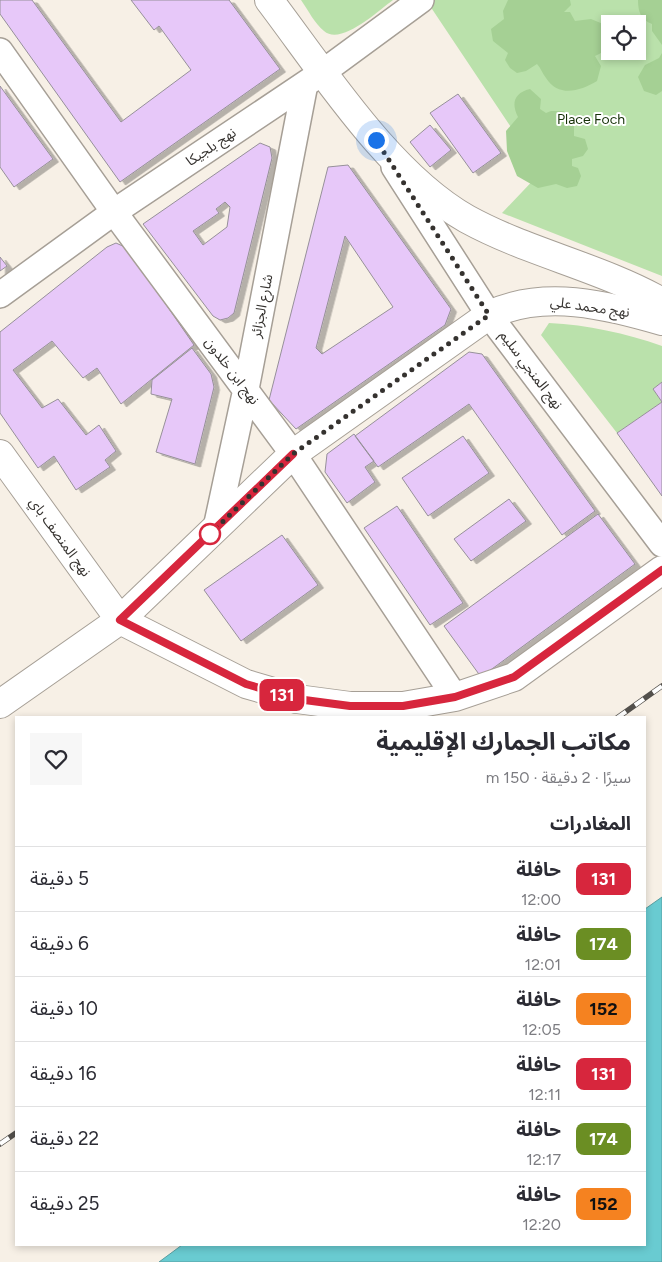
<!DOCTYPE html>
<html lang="ar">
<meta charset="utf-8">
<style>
:root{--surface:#fff;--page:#f7f7f7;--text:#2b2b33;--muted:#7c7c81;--line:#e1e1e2}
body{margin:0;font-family:Figtree,"Noto Sans Arabic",sans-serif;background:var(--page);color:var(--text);direction:rtl;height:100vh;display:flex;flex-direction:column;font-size:19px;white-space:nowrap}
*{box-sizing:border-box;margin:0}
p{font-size:16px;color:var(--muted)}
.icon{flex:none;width:28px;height:28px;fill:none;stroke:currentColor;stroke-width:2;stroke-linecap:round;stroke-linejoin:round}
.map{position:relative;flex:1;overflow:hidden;direction:ltr}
.panel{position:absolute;left:15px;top:716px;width:631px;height:530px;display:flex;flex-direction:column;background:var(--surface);border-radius:0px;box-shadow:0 2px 8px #0003;direction:rtl}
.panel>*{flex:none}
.badge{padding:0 10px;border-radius:8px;font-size:18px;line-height:32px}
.buttons{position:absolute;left:601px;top:15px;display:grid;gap:10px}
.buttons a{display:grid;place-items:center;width:45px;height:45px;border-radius:0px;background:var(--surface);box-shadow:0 2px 8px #0003;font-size:25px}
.you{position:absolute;width:25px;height:25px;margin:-12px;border:4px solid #fff;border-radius:50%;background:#1a73e8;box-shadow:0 0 0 8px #1a73e833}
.map>.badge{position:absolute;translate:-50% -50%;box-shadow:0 0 0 2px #fff}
h2{padding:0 15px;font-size:19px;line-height:45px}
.round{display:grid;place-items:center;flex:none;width:52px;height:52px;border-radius:0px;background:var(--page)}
.overview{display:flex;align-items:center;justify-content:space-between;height:85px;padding:0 15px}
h1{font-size:24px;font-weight:700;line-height:38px}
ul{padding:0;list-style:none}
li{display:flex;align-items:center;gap:15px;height:65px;padding:0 15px;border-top:1px solid var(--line)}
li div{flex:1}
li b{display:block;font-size:19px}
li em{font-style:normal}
li .badge{min-width:55px;font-weight:700;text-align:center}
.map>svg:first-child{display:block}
.green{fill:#bae1ab;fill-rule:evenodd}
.forest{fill:#a5d094}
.water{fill:#69cbd1;stroke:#599da0}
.building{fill:#e7c8f9;stroke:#969099;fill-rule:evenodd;filter:url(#shadow)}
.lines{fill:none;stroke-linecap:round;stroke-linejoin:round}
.minor-casing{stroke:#a69f96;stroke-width:28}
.tertiary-casing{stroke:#a69f96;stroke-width:30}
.secondary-casing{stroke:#a69f96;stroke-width:30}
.primary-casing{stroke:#a69f96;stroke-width:30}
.minor{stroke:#fff;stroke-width:25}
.tertiary{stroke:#fff;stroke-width:28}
.secondary{stroke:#fff;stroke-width:28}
.primary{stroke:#fff;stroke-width:28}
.rail-casing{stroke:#53504c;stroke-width:5.5}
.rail{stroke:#fff;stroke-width:4;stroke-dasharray:11;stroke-linecap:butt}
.line-casing{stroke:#fff;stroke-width:11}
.line{stroke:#d7263d;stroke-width:8}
.walk{stroke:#35322f;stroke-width:5;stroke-dasharray:0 9}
.stop-dot{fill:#fff;stroke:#d7263d;stroke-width:2.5}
.labels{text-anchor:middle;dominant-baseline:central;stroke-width:4;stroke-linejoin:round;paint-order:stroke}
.park-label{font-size:14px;fill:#163108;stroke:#fff}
.street-label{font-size:14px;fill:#35322f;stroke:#fff}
</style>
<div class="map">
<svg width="662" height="1262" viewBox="0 0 662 1262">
<defs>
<filter id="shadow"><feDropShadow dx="5.5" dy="3" stdDeviation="0" flood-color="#0004"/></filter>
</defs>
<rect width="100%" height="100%" fill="#f7f0e6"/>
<path class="green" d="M301,0H393C378,11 341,46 324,31C315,24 308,10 301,0Z
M426,0H662V276L502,213L541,172ZM610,24H638V51H610Z
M549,323C588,325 625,333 662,346V382L653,389L662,402L617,433L541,335Z"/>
<path class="forest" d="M508,0H570L571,5L564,12H570L575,21L591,19L603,24C613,41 614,47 595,56L601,66L597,81C580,91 559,98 546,78C542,73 541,68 537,64L526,71L517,73L510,68L505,60L508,53L493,41L491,29L504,19L503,11Z
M638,0H662V45L652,31V24C641,20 638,12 638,0Z
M662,53V91L656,95L644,91L638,77L645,65L659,58Z
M530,89L541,99L540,109L546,113L551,111H564L574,124V136L585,139L588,149L583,156L572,159V166L578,168L581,176L577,186L567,188L556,184L538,188L517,176L507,151L506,131L518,117C511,103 514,93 530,89Z"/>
<path class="water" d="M662,897V1262H159L182,1245H645V909Z"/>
<path class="building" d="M0,0H32L121,122L191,70L159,26L154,30L131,0H229L280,69L120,182L0,14Z
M0,86L53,159L14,187L0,167Z
M458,94L501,153L473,173L430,113Z
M430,125L451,150L430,167L410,142Z
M260,143L270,147L272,158L234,313L228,318L220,320L213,316L143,224ZM225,202L230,207L227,227L203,245L193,231L219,213L216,209Z
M348,165L451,309L445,325L296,429L269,400L328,167ZM345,236L393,307L322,354L316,348Z
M116,243L127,248L194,345L121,404L97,368L83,378L52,341L13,370L42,408L58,399L86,435L99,425L116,451L105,460L110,467L76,490L54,456L38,468L0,413V332L107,247Z
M0,257L7,266L0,271Z
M192,348L211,374L214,387L195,464L156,452L172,399L151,394L152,380Z
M469,352L482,354L595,511L562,535L469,404L378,467L355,436Z
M662,382V402L653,389Z
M662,402V496L617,433Z
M354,434L374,461L365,467L375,482L347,503L325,472L327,454Z
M463,436L489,473L428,516L402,478Z
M509,499L526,521L471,561L454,539Z
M397,506L463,603L430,625L364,528Z
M598,514L635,564L481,677L444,626Z
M282,535L318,585L241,641L204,590Z"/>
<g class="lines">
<defs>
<path id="minor" d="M0,51L114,212L293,454L455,697
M394,167L489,315L662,544
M0,295L114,212L323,72L421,0
M216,528L246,389L305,84"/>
<path id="tertiary" d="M0,454L120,620L293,454L489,315C545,289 605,305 662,321"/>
<path id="secondary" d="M0,704L120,620L246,684L297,699L350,706H403L455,697L514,677L662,570"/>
<path id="primary" d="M269,0C323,71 389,175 467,219C529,253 600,267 662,302"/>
</defs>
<use href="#minor" class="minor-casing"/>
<use href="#tertiary" class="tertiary-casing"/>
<use href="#secondary" class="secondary-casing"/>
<use href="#primary" class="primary-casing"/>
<use href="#minor" class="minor"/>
<use href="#tertiary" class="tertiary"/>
<use href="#secondary" class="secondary"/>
<use href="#primary" class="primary"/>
<defs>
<path id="rail" d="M617,718L662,686
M0,1144L16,1133"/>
</defs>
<use href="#rail" class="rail-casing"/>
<use href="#rail" class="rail"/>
</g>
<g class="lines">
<defs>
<path id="line" d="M293,454L120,620L246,684L297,699L350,706H403L455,697L514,677L662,570"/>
</defs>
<use href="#line" class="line-casing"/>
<use href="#line" class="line"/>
<path class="walk" d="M210,534L293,454L489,315L376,140"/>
</g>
<circle class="stop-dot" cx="210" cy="534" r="10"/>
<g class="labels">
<g class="park-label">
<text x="591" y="119">Place Foch</text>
</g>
<g class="street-label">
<text transform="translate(211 147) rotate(-34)">نهج بلجيكا</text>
<text transform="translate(262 306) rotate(-79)">شارع الجزائر</text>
<text transform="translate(590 307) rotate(8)">نهج محمد علي</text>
<text transform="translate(531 370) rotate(53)">نهج المنجي سليم</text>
<text transform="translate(232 371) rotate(53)">نهج ابن خلدون</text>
<text transform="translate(60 537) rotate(54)">نهج المنصف باي</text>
</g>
</g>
</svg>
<div class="buttons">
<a><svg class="icon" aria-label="locate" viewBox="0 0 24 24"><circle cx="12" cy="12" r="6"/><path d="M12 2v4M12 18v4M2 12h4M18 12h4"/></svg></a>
</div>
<div class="you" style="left:376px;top:140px"></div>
<b class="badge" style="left:282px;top:695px;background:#d7263d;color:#fff">131</b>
<section class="panel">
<div class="overview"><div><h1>مكاتب الجمارك الإقليمية</h1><p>سيرًا · 2 دقيقة · 150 m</p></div><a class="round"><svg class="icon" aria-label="heart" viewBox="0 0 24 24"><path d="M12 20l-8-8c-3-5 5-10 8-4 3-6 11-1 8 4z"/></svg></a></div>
<h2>المغادرات</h2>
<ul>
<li><span class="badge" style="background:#d7263d;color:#fff">131</span><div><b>حافلة</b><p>12:00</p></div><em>5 دقيقة</em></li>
<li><span class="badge" style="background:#6b8e23;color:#fff">174</span><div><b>حافلة</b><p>12:01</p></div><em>6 دقيقة</em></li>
<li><span class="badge" style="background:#f58220;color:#111">152</span><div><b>حافلة</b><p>12:05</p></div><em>10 دقيقة</em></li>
<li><span class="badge" style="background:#d7263d;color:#fff">131</span><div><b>حافلة</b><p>12:11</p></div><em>16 دقيقة</em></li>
<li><span class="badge" style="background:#6b8e23;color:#fff">174</span><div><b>حافلة</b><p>12:17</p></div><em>22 دقيقة</em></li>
<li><span class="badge" style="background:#f58220;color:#111">152</span><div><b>حافلة</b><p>12:20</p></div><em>25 دقيقة</em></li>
</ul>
</section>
</div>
